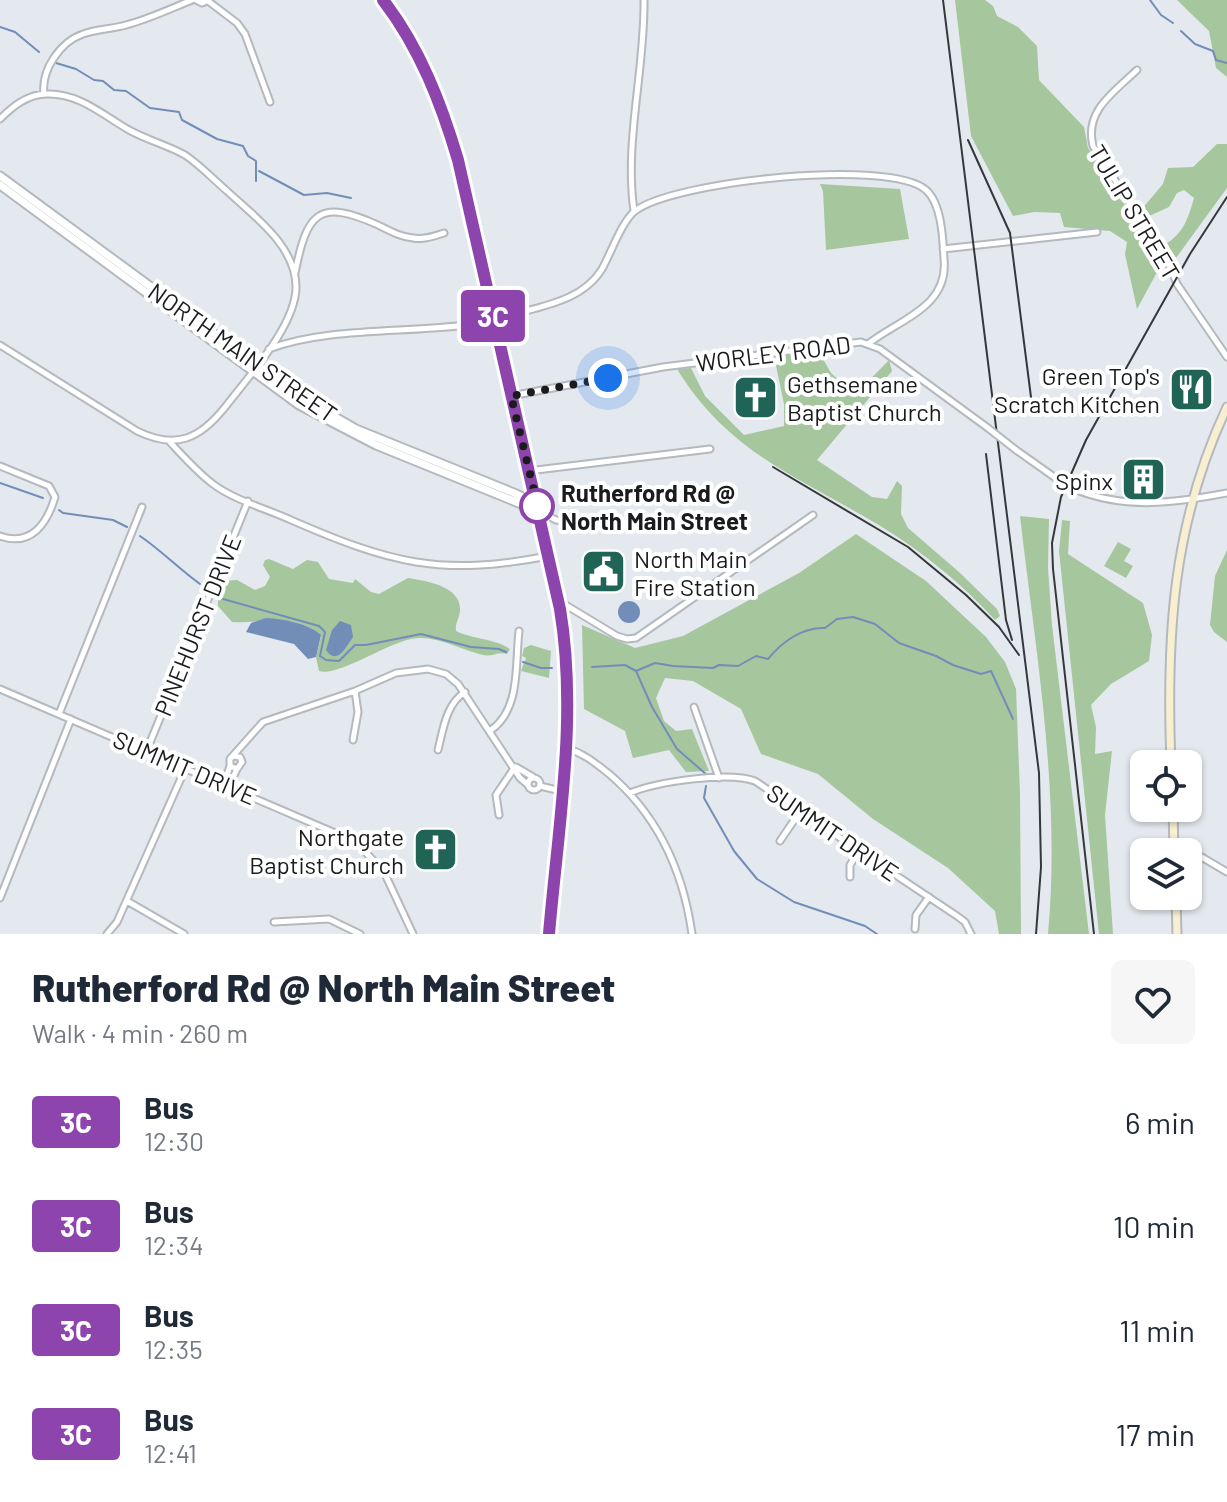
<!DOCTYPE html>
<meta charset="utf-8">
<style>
:root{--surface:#fff;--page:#f6f6f7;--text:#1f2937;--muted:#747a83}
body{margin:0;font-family:Barlow,sans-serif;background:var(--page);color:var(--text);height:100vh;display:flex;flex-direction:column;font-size:30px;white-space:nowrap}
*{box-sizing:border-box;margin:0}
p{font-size:26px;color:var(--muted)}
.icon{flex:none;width:44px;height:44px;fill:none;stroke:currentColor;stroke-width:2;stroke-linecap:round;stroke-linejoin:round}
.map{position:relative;height:934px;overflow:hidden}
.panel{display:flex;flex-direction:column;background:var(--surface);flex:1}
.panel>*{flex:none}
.badge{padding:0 16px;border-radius:6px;font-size:28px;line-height:52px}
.fabs{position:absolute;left:1130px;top:750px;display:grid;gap:16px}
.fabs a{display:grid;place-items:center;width:72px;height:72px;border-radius:12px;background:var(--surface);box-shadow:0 2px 6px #0004;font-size:40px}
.you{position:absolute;width:40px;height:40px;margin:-20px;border:6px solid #fff;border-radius:50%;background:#1a73e8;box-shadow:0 0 0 12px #1a73e833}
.map>.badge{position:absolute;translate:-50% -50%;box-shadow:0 0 0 4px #fff}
.round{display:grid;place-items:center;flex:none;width:84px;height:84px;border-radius:12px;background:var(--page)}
.headline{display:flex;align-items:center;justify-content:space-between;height:136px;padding:0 32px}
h1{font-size:38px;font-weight:800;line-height:60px}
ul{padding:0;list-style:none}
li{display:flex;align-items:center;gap:24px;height:104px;padding:0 32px}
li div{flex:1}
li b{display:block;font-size:30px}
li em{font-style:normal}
li .badge{min-width:88px;font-weight:700;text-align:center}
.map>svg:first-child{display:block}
.green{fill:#a6c69d}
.water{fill:#738db9}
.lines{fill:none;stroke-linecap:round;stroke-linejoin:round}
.stream{stroke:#738db9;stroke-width:2}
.minor-casing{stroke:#b4b9bf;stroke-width:9}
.tertiary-casing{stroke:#b4b9bf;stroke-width:11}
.secondary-casing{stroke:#b4b9bf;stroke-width:11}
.minor{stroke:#fff;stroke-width:5}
.tertiary{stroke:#fff;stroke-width:7}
.secondary{stroke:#f8eed0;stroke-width:7}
.rail{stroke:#35383a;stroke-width:2}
.minor-bridge-casing{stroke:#b4b9bf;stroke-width:9;stroke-linecap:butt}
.minor-bridge{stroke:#fff;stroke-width:5}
.line-casing{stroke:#fff;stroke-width:18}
.line{stroke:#8e44ad;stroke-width:12}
.walk{stroke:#191b1d;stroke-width:8;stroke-dasharray:0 14.4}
.stop-dot{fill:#fff;stroke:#8e44ad;stroke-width:4}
.labels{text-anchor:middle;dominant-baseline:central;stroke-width:8;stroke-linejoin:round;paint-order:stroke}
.street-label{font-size:24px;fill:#191b1d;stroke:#fff}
.poi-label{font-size:24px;fill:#191b1d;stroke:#fff;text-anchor:end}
.stop-label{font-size:24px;font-weight:bold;fill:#191b1d;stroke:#fff;text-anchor:start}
</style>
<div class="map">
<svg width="1227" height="934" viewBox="0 0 1227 934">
<rect width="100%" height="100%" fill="#e4e9ef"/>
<path class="green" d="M955,0H985L993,6L997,16L1018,27L1037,46L1039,80L1084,127L1088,148L1162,263L1137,309L1125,254L1127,242L1110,231L1064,227L1060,213L1034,212L1013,216L971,136Z
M1177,0H1227V77L1216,68L1209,31Z
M1217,144H1227V188L1176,258L1166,244C1184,232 1188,219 1194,198L1184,190L1177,193L1169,207L1147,217L1141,210L1163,184L1168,168L1193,167Z
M820,184L900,189L909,239L826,250L823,191Z
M818,350L831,373L855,395L889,360L892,371L817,460L872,497L887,499L897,481L902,486L901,514L908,528L959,572L997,609L1000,616L995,620C962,584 923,552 882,527C801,478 729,454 677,369L691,368L705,396L744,435L784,426V404L774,356Z
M1020,516L1049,519L1048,568L1052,625L1089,934H1048C1061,794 1036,655 1020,516Z
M1062,520L1070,521L1068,554L1143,603L1152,635L1149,661L1111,684L1091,705L1096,727L1095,754L1112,751L1105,815L1113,934H1099L1059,551Z
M856,534L926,581L986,637L1005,662L1016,689L1020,794L1021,934H999L995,911L948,868L873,819L818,774L761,754L741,709L693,681L665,678L656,698L664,721L676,731L692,729L709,771L686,772L669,750L633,758L625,731L584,709L582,625L635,648L683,636L799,573Z
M1118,542L1131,549L1124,561L1133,566L1126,578L1104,566Z
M1227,550V642L1214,632L1210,625L1215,576Z
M269,559L293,569L307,560L318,562L329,579L353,583L355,579L371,592L379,594L408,578C426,581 462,586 460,611C459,619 455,623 456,631C472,639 496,639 510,649L507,654C497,651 493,657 483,655C461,650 434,634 411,639C386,644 337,677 319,671L316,657L321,636C292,611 264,624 232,622L218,606V595L225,581L237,580L255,590L265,586L270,577L263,565L265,560Z
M531,645L551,651L549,678L521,671L526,658L522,656L524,648Z"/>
<path class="water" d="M618 612a11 11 0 1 1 22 0a11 11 0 1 1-22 0Z
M266,618C285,619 307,623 321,635L316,657L308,659L294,644L246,632L251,623Z
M340,621L351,625L353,637C346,647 337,666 326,650L332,630Z"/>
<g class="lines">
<path class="stream" d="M1150,0L1161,15L1173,23
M0,27L15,32L39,52
M1181,31L1195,44L1213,51L1216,60L1227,63
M56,63L76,69L94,80L103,81L114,90L126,91L150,108L179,112L182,120L217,139L243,146L248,156L256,161V181
M259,171L304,195L327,193L351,198
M0,483L43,498
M59,510L63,513L113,520L127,527
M140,536C162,551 179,569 200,584
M216,597L319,626L325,632L320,656L326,660L339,661L355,645H366L421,634L471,647L499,649L506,652
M523,662L541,668H552
M592,667L625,665L636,671L652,707L677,749L707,775
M636,671L655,663L673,666L713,668L719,665L738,666L756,656L768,659C782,642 802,627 825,628L837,619L853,617L875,624L899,643L936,656L953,665L981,674L991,671L1013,719
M706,786L704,798L734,851L757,879L794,902L865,926L877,934"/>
<defs>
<path id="minor" d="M196,0L202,3L209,0
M208,1L237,23L245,34L270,102
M1137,70C1114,92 1084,111 1093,146L1168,262L1177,284L1227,357
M44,94C41,70 60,42 83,34C97,29 112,29 126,25C149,19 170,9 192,0
M0,119C13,106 28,94 47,94C79,93 103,115 129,130C147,140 167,145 185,155C200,165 213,179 227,191C254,216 296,246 296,287C296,325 249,376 226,406C200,439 176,450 137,431L0,345
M634,211C624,142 645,70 644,0
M943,249L1097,232
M295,273C307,213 318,198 378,225C390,231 401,237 413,238C424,240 434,236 444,233
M495,320C531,307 580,305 602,269C611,253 622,221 635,211C674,181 889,158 926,190C942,204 943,240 944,259C949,307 900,319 868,344
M269,349C330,326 414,334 481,323
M511,396L663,367L861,342L880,349L988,428
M169,441C183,456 197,472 213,484C234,500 267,509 291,520C390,563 440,577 548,556
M1016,450L1057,479
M0,466L49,486L55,497C47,524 31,547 0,536
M528,471L710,449
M1074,489C1126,510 1174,503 1227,493
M539,511L556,520L584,523L715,522
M559,601L617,636L627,639L636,638L813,515
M0,689L356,842L384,872L413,934
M694,707L719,778
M59,714L142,507
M491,730C521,709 515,664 519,631
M353,740L358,712L355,691
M566,748C583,753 594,762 608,773C658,815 683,870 692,934
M147,750L248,501
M438,750C443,730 446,704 465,692
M234,756L240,757L242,762L237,769L230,766V759L263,722L355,691L396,673L428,669L446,674L458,684L520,778L527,784
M516,767L533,777
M528 784a6 6 0 1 1 12 0a6 6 0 1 1-12 0Z
M224,784L230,766
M229,786L237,769
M540,786L561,791
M630,793C656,782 728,771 755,781L957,916L965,922L971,934
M499,815L496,795L515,767
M780,841L801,810
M1174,849L1193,852L1227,872
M850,877V865L860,850
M0,898L71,719
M127,901L184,934
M274,922L329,919L360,934
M915,929L916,915L929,897
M107,934L117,922L186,767"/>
<path id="tertiary" d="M383,0C420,48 441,103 458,160L560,609C578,716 558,827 549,934
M0,176L302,398L356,429L514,493L527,499L537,509
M0,185L299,405L376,445L536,510"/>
<path id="secondary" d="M1171,764C1166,637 1172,524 1227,407
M1173,808L1174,852
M1176,896L1177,934"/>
</defs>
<use href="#minor" class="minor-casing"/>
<use href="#tertiary" class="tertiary-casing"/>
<use href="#secondary" class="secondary-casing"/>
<use href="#minor" class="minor"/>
<use href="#tertiary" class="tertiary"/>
<use href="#secondary" class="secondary"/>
<path class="rail" d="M943,0L1039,773L1041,867L1036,934
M968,140L1010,233L1032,405
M986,454L1006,620L1012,640
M773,467L908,547L966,595L999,627L1019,655
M1094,934L1053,569L1052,543L1061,497L1086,440L1190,254L1227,197"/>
<defs>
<path id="minor-bridge" d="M988,428L1016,450
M1057,479L1074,489"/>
</defs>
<use href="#minor-bridge" class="minor-bridge-casing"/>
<use href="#minor-bridge" class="minor-bridge"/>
</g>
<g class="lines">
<defs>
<path id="line" d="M383,0C420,48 441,103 458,160L560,609C578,716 558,827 549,934"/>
</defs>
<use href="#line" class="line-casing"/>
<use href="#line" class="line"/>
<path class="walk" d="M537,506L539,511L511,396L608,378"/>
</g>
<defs>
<symbol id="restaurant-square" viewBox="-11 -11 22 22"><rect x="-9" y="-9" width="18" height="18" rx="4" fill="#1f6456" stroke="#fff"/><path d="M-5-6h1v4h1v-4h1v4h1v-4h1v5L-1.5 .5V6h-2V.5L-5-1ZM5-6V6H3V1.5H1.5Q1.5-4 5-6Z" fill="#fff"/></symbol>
<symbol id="church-square" viewBox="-11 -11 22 22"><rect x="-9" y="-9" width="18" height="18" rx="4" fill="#1f6456" stroke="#fff"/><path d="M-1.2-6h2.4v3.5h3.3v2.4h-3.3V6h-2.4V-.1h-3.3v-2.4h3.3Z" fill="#fff"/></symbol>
<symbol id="building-square" viewBox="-11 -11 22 22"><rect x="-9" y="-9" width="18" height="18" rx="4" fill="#1f6456" stroke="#fff"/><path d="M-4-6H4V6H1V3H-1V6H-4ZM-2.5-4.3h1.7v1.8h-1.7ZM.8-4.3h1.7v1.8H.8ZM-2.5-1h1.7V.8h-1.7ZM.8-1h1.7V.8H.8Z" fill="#fff"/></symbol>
<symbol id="civic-square" viewBox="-11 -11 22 22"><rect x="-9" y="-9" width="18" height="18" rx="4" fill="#1f6456" stroke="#fff"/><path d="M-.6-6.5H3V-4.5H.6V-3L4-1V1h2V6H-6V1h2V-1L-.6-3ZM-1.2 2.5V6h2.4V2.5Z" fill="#fff"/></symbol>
</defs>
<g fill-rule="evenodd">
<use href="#restaurant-square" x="1166" y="364" width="51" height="51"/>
<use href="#church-square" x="730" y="372" width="51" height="51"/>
<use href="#building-square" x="1118" y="454" width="51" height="51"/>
<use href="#civic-square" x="578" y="546" width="51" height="51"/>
<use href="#church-square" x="410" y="824" width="51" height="51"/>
</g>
<circle class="stop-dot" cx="537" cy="506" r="16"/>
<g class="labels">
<g class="street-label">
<text transform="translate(1135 212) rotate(59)">TULIP STREET</text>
<text transform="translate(243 352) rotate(35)">NORTH MAIN STREET</text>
<text transform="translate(773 353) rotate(-7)">WORLEY ROAD</text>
<text transform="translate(197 625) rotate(-68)">PINEHURST DRIVE</text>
<text transform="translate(185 767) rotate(23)">SUMMIT DRIVE</text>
<text transform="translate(833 832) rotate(34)">SUMMIT DRIVE</text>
</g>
<g class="poi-label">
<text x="1160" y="375">Green Top's<tspan x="1160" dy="28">Scratch Kitchen</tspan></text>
<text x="787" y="383" text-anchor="start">Gethsemane<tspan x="787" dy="28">Baptist Church</tspan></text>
<text x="1113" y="480">Spinx</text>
<text x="634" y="558" text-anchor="start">North Main<tspan x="634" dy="28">Fire Station</tspan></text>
<text x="404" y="836">Northgate<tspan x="404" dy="28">Baptist Church</tspan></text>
</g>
<g class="stop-label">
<text x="561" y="492">Rutherford Rd @<tspan x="561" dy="28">North Main Street</tspan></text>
</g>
</g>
</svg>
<div class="fabs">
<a><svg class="icon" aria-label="locate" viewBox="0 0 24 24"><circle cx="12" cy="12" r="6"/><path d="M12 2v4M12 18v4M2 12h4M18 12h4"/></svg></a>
<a><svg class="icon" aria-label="layers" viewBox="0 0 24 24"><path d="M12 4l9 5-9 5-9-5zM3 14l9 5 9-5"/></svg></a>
</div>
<div class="you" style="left:608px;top:378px"></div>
<b class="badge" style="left:493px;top:316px;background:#8e44ad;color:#fff">3C</b>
</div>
<section class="panel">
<div class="headline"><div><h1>Rutherford Rd @ North Main Street</h1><p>Walk · 4 min · 260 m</p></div><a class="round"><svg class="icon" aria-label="heart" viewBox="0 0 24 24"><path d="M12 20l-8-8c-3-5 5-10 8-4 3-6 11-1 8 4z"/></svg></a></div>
<ul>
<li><span class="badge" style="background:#8e44ad;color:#fff">3C</span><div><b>Bus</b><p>12:30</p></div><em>6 min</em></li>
<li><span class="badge" style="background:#8e44ad;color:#fff">3C</span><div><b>Bus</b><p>12:34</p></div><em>10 min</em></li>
<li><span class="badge" style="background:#8e44ad;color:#fff">3C</span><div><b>Bus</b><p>12:35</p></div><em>11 min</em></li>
<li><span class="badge" style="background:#8e44ad;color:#fff">3C</span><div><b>Bus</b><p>12:41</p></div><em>17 min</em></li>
</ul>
</section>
